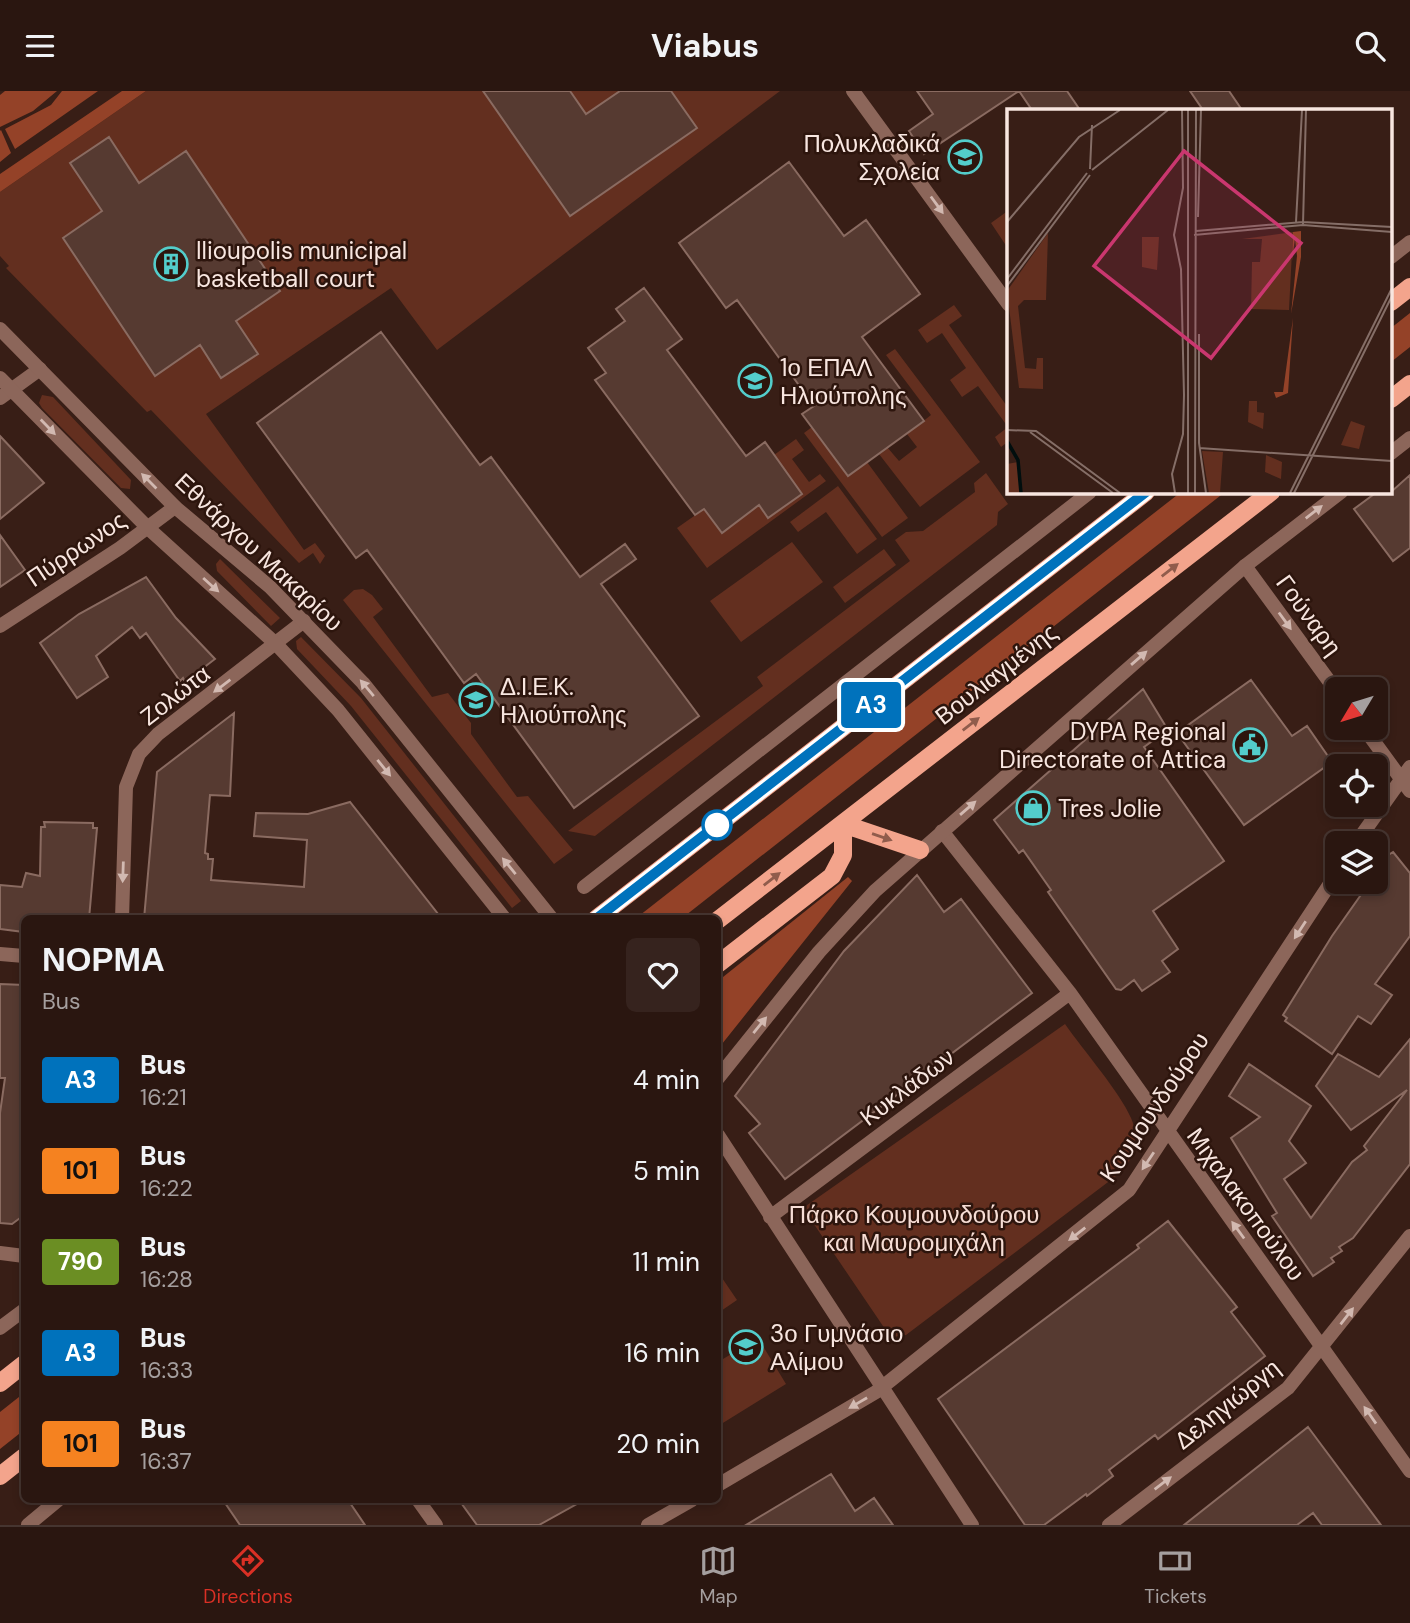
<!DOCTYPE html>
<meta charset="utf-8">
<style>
:root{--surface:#2a1610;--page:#36231e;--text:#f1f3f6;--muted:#a59f9f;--line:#463530;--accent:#d93025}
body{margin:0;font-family:"DM Sans",sans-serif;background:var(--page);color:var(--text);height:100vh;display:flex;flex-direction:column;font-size:26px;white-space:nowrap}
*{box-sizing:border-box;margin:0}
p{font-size:23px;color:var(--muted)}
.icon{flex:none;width:38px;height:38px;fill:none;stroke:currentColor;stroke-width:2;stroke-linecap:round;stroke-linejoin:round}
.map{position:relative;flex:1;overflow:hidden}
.drawer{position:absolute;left:21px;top:824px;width:700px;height:588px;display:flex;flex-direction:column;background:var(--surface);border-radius:10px;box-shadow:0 4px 10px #0003,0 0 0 2px var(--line)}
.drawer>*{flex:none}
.badge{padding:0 14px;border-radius:5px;font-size:24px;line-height:46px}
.needle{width:46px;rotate:232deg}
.controls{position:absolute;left:1325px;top:586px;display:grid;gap:14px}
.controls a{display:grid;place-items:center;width:63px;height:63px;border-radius:10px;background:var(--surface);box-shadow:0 4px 10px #0003,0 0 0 2px var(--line);font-size:35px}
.map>.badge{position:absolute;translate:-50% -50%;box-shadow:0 0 0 4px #fff}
.round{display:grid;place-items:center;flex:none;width:74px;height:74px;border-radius:10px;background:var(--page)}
.headline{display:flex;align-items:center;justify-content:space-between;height:119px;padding:0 21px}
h1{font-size:33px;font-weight:700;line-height:52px}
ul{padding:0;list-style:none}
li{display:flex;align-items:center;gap:21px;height:91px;padding:0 21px}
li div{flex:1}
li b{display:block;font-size:26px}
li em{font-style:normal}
li .badge{min-width:77px;font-weight:700;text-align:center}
header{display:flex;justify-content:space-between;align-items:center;height:91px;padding:0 21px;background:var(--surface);font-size:32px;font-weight:700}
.menu{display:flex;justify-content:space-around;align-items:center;height:98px;border-top:2px solid var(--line);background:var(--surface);font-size:19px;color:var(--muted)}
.menu a{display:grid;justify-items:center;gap:4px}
.menu .on{color:var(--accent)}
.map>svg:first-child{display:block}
.green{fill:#632f1f}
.forest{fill:#944228}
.building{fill:#563a31;stroke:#8a6b61;stroke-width:2}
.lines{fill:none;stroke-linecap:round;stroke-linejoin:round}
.minor{stroke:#8c665a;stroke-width:14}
.tertiary{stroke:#8c665a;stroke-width:14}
.primary{stroke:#f3a48c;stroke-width:18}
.oneway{fill:#d2b9b1}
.oneway2{fill:#905c4c}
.line-casing{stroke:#fff;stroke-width:16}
.line{stroke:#0072bc;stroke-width:10}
.stop-dot{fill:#fff;stroke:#0072bc;stroke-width:3.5}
.labels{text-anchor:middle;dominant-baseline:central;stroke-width:5;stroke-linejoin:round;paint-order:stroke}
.poi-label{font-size:24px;fill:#f8e6e0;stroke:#2d150d;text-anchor:start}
.street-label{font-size:24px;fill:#f8e6e0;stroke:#2d150d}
.park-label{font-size:24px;fill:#f6ddd5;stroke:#2d150d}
.inset-river{fill:none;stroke:#010e0e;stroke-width:3.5}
.inset-road{fill:none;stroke:#856e67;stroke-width:2}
.view{fill:#ca376f;fill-opacity:0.15;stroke:#ca376f;stroke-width:3.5}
.inset-edge{fill:none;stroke:#f8e6e0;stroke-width:3.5}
</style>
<header><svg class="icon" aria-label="menu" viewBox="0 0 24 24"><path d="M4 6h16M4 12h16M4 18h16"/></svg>Viabus<svg class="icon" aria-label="search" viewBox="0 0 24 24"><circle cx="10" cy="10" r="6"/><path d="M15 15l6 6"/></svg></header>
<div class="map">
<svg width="1410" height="1434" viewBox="0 0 1410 1434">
<rect width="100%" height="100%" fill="#381e16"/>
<path class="green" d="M146,0H780L437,259L391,197L206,323L304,459L315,452L325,465L320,473L313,462L299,472L151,319L147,321L6,177L9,175L0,165V101Z
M1009,119V159L991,132Z
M954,214L962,225L949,234L1009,318V350L1001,356L995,346L1008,336L978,295L962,306L950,289L966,277L942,242L927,252L918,239Z
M895,258L980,371L920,416L879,363L887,356L899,370L917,356L907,343L931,324L886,264Z
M42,304L53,306L131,389L130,398L121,397L42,317L39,312Z
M812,336L848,385L867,371L908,427L882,446L804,342Z
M796,348L804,359L792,368L809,391L820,383L826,390L707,477L677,437L704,418L722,441L759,414L769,427L802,403L774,364Z
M986,382L1008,413L998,421L997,434L595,745L568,740L763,595L757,586L910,470L895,449L906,441L923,440L975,401L974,392Z
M838,395L877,448L857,463L826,421L798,441L790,431Z
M792,451L823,491L741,551L710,510Z
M884,458L896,474L845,512L833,496Z
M220,468L280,527L271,535L217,480L216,473Z
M363,498L372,504L383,518L373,526L432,606L448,602L471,632V643L517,706L528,705L573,759L554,773L343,509L354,499Z
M301,546L361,607L521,810L512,817L351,615L297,558L296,550Z
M1065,933C1083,959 1120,1001 1131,1027C1139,1044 1134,1064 1124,1079L906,1244L893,1246L885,1238L803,1117Z
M718,1181L737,1209L718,1222Z
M758,1247L786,1293L718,1335V1271Z"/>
<path class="forest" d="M5,0H57L33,20L0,36V4Z
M62,0H98L15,58L5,38L51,14Z
M122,0H146L0,101V83Z
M1,39L11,62L0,71V40Z
M1410,222V256L1391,271V237Z
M1181,401H1225L681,828H635Z
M848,786L852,790L718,958V890Z
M24,1302V1339L0,1358V1321Z"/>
<path class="building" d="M483,0H570L586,23L620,0H671L697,37L570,125Z
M917,0H1019L924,63L909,40L933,23Z
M1019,0H1067L1080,19H1032Z
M1190,0H1229L1242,19H1203Z
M109,46L139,92L186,60L280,200L236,230L258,263L221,287L200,254L155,285L63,147L102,120L70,72Z
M789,71L844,145L866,129L920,203L862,246L924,330L848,385L802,323L814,315L737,209L726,217L679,152Z
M644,197L682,248L667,259L746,365L765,351L802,403L768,427L759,414L722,442L704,418L695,424L595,289L606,282L588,257L625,230L616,218Z
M381,241L480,374L491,366L580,486L625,453L636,468L601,493L699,625L574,717L476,583L464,592L367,459L356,467L257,332Z
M0,345L44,392L0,428Z
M1410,384V457L1393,470L1354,418L1377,401H1391Z
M0,444L25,479L0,496Z
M146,486L176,527L215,568L185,591L183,587L180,590L146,542L140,547L132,536L96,565L108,586L77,607L40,552L79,523Z
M1251,589L1292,645L1307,635L1332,671L1244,734L1177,642Z
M1143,598L1168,639L1144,656L1224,770L1153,820L1178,858L1162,870L1170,881L1142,900L1134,889L1121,899L1116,898L1048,801L1051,799L1023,759L1019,762L994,729Z
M234,622L230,705L210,704L205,762L208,763V768H213L211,789L304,796L307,749L254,745L256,722L308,723L350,711L442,828H144L157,681Z
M44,731L93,732V737H97L89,828H24V841L0,838V794L22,796L26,782L40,785L41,736H45Z
M1393,761L1410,782V845L1375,893L1392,904L1371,933L1358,925L1332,963L1285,930L1287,927L1283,924L1332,845L1370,791H1376V772Z
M917,784L944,821L961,808L1032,902L785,1088L749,1042L760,1033L735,1005L844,860Z
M0,893L24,894V1124L12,1133L0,1132V1022L5,987H0Z
M1410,948V1073L1353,1147L1339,1156L1342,1160L1331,1167L1334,1171L1313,1185L1272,1125L1277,1122L1231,1047L1260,1026L1229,1005L1249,973L1311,1015L1289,1050L1306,1072L1284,1088L1311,1127L1352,1071L1367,1059L1364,1055L1407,999L1351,1039L1316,995L1338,963L1379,986Z
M1168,1130L1237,1216L1231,1221L1265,1265L1158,1348L1155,1344L1109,1379L1113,1385L1087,1405L1086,1403L1044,1434H1025L938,1308L1139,1157L1137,1154Z
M1308,1336L1381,1434H1322L1313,1422L1297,1434H1184Z
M831,1383L855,1420L874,1407L893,1434H746Z
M223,1409H348L365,1434H240Z
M459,1409H584L539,1434H477Z"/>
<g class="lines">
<path class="minor" d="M853,0L1009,214
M0,307L40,278
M1245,475L1337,601
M0,535L120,457L175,416
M1364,637L1410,700
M942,740L1070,902L1410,1380
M1356,752L1410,676
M584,796L1090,401
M122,828L126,696L139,663L158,643L304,530
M0,863L24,865
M718,1044L972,1434
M770,1126L1070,902
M0,1162L24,1165
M718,1394L876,1301L1129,1099L1337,782
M418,1409L436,1434
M648,1434L692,1409
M1109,1434L1288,1297L1410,1145"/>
<path class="tertiary" d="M1391,166L1410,151
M0,238L175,416L270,496L363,592L552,828
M0,287L148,437L276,553L338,619L505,828
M1391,362L1410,347
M718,987L819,861L875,800L1245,475L1341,401
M0,1237L24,1219
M28,1434L58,1409"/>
<path class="primary" d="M1391,211L1410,196
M1391,308L1410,293
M596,828L1146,401
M718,829L1271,401
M718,873L832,785L843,764V733L920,759
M0,1292L24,1273
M0,1385L24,1366"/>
</g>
<defs><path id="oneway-solid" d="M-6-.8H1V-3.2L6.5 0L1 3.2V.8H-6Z" transform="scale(1.75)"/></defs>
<g class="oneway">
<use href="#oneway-solid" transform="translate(937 114) rotate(54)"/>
<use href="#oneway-solid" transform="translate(48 336) rotate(46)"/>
<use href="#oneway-solid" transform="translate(149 390) rotate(-135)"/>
<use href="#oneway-solid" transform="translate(1314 421) rotate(-38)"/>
<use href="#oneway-solid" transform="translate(211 494) rotate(42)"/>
<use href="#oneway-solid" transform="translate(1285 530) rotate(54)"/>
<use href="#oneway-solid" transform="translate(1139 567) rotate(-41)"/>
<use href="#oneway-solid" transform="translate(222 595) rotate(143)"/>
<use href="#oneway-solid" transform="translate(367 597) rotate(-130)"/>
<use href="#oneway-solid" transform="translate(384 677) rotate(51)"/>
<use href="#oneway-solid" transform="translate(968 717) rotate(-41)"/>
<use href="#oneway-solid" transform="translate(509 775) rotate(-129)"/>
<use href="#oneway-solid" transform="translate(123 781) rotate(92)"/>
<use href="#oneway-solid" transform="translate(1300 839) rotate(123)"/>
<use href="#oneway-solid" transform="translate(760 934) rotate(-51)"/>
<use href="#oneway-solid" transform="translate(1148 1070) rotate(124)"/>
<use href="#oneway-solid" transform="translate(1238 1139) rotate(-126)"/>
<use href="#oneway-solid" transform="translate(1077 1143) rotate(142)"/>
<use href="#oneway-solid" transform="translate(1347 1225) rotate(-52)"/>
<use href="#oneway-solid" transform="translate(858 1312) rotate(150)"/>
<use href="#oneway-solid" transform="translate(1370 1324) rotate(-125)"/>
<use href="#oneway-solid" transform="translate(1163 1392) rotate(-37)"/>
</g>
<g class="oneway2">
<use href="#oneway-solid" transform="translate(1170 479) rotate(-38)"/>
<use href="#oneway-solid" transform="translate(971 633) rotate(-38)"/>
<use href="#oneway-solid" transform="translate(882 746) rotate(19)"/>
<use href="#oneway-solid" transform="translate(772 788) rotate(-38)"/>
</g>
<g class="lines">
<defs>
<path id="line" d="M596,828L1146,401"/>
</defs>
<use href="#line" class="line-casing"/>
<use href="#line" class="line"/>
</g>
<defs>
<symbol id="school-ring" viewBox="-11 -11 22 22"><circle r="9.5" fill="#2d150d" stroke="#53cdcb" stroke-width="1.5"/><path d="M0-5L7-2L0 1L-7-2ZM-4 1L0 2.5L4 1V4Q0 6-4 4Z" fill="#53cdcb"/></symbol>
<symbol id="building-ring" viewBox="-11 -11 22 22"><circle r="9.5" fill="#2d150d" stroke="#53cdcb" stroke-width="1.5"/><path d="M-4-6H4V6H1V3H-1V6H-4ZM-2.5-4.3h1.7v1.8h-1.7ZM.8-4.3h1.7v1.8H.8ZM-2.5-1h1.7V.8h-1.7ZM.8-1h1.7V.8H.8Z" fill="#53cdcb"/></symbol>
<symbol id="civic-ring" viewBox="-11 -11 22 22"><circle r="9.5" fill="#2d150d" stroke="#53cdcb" stroke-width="1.5"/><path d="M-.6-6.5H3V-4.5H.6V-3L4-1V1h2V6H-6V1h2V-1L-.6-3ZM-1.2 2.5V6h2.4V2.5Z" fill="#53cdcb"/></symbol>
<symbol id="shop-ring" viewBox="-11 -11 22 22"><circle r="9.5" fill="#2d150d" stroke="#53cdcb" stroke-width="1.5"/><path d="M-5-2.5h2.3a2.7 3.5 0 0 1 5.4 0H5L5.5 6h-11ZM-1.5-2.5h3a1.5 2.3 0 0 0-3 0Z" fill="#53cdcb"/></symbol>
</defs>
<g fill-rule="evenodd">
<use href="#school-ring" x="946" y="47" width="38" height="38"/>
<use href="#building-ring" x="152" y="154" width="38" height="38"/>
<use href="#school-ring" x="736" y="271" width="38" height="38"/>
<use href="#school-ring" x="457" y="590" width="38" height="38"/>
<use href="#civic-ring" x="1231" y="635" width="38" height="38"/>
<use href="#shop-ring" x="1014" y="698" width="38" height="38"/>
<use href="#school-ring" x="727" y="1237" width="38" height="38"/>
</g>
<circle class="stop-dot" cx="717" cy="734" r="14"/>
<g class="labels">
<g class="poi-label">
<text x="940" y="52" text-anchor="end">Πολυκλαδικά<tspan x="940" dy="28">Σχολεία</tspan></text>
<text x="196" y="159">Ilioupolis municipal<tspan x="196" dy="28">basketball court</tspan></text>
<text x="780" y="276">1ο ΕΠΑΛ<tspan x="780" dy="28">Ηλιούπολης</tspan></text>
<text x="500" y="595">Δ.Ι.Ε.Κ.<tspan x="500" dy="28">Ηλιούπολης</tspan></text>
<text x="1226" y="640" text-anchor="end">DYPA Regional<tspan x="1226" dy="28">Directorate of Attica</tspan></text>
<text x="1058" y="717">Tres Jolie</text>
<text x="770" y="1242">3ο Γυμνάσιο<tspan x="770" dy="28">Αλίμου</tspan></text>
</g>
<g class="street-label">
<text transform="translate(76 458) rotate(-34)">Πύρρωνος</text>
<text transform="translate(259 461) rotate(43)">Εθνάρχου Μακαρίου</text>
<text transform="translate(1309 524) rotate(54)">Γούναρη</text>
<text transform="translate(996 583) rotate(-38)">Βουλιαγμένης</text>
<text transform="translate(175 604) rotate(-38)">Ζολώτα</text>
<text transform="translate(907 996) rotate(-37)">Κυκλάδων</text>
<text transform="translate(1154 1016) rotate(-56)">Κουμουνδούρου</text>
<text transform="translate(1246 1113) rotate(54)">Μιχαλακοπούλου</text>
<text transform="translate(1227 1313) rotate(-39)">Δεληγιώργη</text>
</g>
<g class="park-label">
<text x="914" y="1123">Πάρκο Κουμουνδούρου<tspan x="914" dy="28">και Μαυρομιχάλη</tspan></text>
</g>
</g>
<g transform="translate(1007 18)">
<rect width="385" height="385" fill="#381e16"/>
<path d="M286,123L282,201L244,200L245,153H253L255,130H235ZM41,124L39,191H17L11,197L18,259L29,260L30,249H36V280L12,279L0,182ZM135,128H152L150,161L135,158ZM242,292H250V303L257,304L256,320L241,313ZM344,312L358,317L352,340L334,336ZM195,342L216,343L213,384H202ZM259,346L275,353L274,370L258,363ZM11,353L15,384H0V355Z" fill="#632f1f"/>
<path d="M294,122V148L284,205L290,147L288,129L285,152L286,123ZM286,209L281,284L269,289L267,283H276Z" fill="#944228"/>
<path class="inset-river" d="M0,332L11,351L14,384"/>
<path class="inset-road" d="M83,60L85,16M85,61L161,1M191,108L194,1M0,113L72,28L113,1M289,113L295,1M296,115L299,1M189,122L296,113L385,118M187,126L296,116L385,123M0,170L80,64M0,177L83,66M192,225V334L199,384M0,321L29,322L113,384M23,323L106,384M192,339L385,352M168,384L165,365L176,325L177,286L174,160L167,126L176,79L175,1M181,384V1M188,384L189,1M283,384L385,179M287,384L385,187"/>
<path class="view" d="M177,42L294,134L204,249L87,157Z"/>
<rect width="385" height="385" class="inset-edge"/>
</g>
</svg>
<div class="controls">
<a><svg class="needle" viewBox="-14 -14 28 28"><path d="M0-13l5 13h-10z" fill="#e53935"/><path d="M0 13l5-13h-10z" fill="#a59f9f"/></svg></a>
<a><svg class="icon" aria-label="locate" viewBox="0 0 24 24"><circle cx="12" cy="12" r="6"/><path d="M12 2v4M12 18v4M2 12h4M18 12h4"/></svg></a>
<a><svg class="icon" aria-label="layers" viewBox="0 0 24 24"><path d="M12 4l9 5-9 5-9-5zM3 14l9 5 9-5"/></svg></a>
</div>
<b class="badge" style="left:871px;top:614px;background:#0072bc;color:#fff">Α3</b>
<section class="drawer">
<div class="headline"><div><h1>ΝΟΡΜΑ</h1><p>Bus</p></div><a class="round"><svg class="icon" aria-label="heart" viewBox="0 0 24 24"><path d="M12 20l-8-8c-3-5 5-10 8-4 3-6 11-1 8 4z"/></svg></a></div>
<ul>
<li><span class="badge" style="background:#0072bc;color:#fff">Α3</span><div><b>Bus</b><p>16:21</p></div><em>4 min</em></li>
<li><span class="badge" style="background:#f58220;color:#111">101</span><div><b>Bus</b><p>16:22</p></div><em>5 min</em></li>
<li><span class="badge" style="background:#6b8e23;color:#fff">790</span><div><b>Bus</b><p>16:28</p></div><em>11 min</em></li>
<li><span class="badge" style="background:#0072bc;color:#fff">Α3</span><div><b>Bus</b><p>16:33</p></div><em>16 min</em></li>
<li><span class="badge" style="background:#f58220;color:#111">101</span><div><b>Bus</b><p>16:37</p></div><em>20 min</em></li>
</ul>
</section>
</div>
<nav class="menu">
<a class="on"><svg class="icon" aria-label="directions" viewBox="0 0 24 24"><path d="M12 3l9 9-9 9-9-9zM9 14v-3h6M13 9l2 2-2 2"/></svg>Directions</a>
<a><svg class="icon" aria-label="map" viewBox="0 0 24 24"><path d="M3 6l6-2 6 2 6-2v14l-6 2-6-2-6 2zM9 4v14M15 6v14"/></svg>Map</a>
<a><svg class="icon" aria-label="tickets" viewBox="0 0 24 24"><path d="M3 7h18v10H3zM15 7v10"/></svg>Tickets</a>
</nav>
